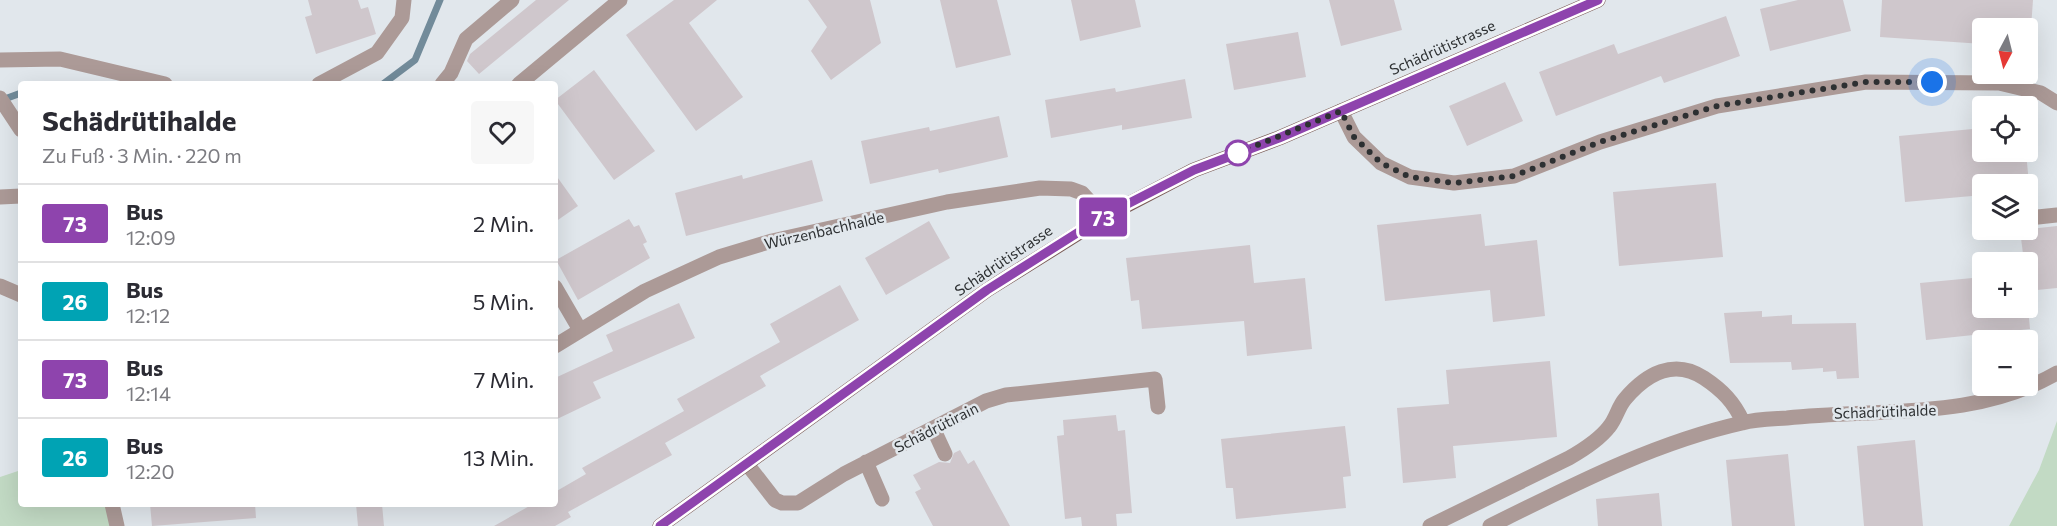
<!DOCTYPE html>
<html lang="de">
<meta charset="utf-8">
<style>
:root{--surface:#fff;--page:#f7f7f7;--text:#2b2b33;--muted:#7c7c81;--line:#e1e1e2}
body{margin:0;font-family:Commissioner,sans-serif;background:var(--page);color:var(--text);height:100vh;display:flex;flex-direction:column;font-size:22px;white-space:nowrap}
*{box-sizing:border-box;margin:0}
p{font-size:20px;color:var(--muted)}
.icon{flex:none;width:33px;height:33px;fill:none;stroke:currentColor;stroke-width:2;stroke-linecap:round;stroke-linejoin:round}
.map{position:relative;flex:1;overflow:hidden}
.sheet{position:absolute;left:18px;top:81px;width:540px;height:426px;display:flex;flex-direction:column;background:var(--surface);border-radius:6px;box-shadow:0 6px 24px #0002}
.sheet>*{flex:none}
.badge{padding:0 12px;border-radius:4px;font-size:21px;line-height:39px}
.needle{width:39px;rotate:187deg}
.buttons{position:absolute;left:1972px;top:18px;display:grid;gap:12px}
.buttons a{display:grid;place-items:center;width:66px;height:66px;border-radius:6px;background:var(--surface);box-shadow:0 6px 24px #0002;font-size:30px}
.you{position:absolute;width:30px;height:30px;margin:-15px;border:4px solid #fff;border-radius:50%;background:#1a73e8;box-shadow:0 0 0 9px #1a73e833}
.map>.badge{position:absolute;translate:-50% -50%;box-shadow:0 0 0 3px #fff}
.round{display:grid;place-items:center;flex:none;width:63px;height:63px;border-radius:6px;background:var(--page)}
.summary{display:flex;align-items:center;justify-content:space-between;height:102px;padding:0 24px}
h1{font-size:28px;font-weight:700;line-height:45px}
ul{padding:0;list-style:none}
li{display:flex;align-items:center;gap:18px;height:78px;padding:0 24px;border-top:2px solid var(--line)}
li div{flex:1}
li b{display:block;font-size:22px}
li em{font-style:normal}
li .badge{min-width:66px;font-weight:700;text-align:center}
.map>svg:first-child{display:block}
.green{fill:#c2dac4}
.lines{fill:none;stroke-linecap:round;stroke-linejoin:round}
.stream{stroke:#728b9a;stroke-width:7}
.building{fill:#cfc7cc}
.minor{stroke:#ac9a97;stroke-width:15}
.major{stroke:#7a5c57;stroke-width:15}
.line-casing{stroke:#fff;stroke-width:14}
.line{stroke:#8e44ad;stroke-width:9}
.walk{stroke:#2d3032;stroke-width:6;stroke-dasharray:0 10.8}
.stop-dot{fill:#fff;stroke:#8e44ad;stroke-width:3}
.labels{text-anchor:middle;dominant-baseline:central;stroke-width:5;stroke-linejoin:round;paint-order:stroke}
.street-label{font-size:15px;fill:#2d3032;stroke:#e1e7ec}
</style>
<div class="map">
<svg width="2057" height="526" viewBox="0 0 2057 526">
<rect width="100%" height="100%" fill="#e1e7ec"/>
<path class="green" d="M2057,421V526H2009L2039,470Z
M21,470V504H107L111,526H0V477Z"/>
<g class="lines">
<path class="stream" d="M383,84L415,60L440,0
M2,100L21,93"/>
</g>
<path class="building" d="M308,0H358L361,9L368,7L376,34L316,54L305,17L312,15Z
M536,0H569L479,74L467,61L470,54Z
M674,0H717L689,23L743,97L696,131L626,35Z
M808,0H870L881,43L831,80L811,51L827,27Z
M940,0H997L1011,55L956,68Z
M1071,0H1135L1141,27L1080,41Z
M1329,0H1394L1402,30L1341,46Z
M1798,0H1843L1851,31L1770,51L1760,9Z
M1882,0H2033L2031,28H1983V44L1880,37Z
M1726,16L1740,56L1664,83L1661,76L1556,116L1539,72L1614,44L1618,54Z
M1298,32L1306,77L1234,90L1226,44Z
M594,70L655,151L614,180L555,100Z
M1185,79L1192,118L1122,130V125L1051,138L1045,100L1115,88L1116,92Z
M1505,82L1523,121L1467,146L1449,106Z
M999,116L1008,157L939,173L938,169L870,184L861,141L929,127L930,131Z
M1983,128V152H2026L2029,184H1983V195L1905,202L1899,136Z
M812,160L823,201L686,236L675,193L742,175L743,179Z
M555,174L578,206L555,222Z
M1716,183L1723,257L1619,266L1613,192Z
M1481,214L1485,246L1537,240L1545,316L1493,322L1490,290L1385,301L1377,225Z
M629,219L634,227L639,225L647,242L643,244L650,258L578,300L556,260Z
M929,221L950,258L886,295L865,258Z
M2057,226V288L2028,291V262H2024L2020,230Z
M1250,245L1254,283L1305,278L1312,349L1247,356L1244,321L1142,329L1139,300L1131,301L1126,258Z
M1983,277V308H2028L2030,329L1926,340L1920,283Z
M840,285L859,320L760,376L766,386L665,443L672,455L568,512L571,517L555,526H494L533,504H555V492L586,474L582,468L684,411L677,399L780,342L770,324Z
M679,303L695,338L593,382L601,398L555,420V378L613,351L606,335Z
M1762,311V317L1792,315V324L1856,323L1859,378L1837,379L1836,371L1823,372V368L1792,370L1791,362L1730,363L1724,313Z
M1550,361L1557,437L1453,446L1456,478L1403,483L1397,408L1449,404L1446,370Z
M1116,415L1118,431L1125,430L1132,513L1116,514L1117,526H1082L1081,517L1065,519L1057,436L1064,435L1063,420Z
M1345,426L1351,476L1343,477L1346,508L1236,519L1233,488H1226L1221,439Z
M1915,440L1923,526H1864L1857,446Z
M960,450L968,464L974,460L1010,526H933L915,492L921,489L913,475L939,462L950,463L954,453Z
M1788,454L1795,526H1732L1726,460Z
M1659,493L1662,526H1598L1596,499Z
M150,504H255L256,518L152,526Z
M356,504H382L384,526H358Z"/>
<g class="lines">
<path class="minor" d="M0,60L60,59L165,84
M319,84L377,53L402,18L404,0
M442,84L451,73L466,39L512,0
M519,84L620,0
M0,98L21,130
M1341,111L1354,137L1381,163L1410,177L1454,183L1514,176L1600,142L1717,106L1866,82L1999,83L2041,93L2057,103
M0,197L21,196
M2028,218L2057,215
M0,286L21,295
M555,287L580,330
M555,346L645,291L719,257L772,241L947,202L1040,188L1071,189L1082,193L1104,217
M933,428L945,454
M866,462L882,499
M747,464L775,500L782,503H798L844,474L986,401L1006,395L1155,379L1158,407
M112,504L117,526
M1430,526L1569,458C1583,450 1599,440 1609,427C1616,419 1618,407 1625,399C1646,374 1674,358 1704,378C1722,390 1734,402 1743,422
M1490,526C1571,486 1653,443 1742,423C1756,419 1772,419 1787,418C1879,408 1974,421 2057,373"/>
<path class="major" d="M660,526L987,290L1104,217L1194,170L1279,138L1598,0"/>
</g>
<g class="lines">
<defs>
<path id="line" d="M660,526L987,290L1104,216L1194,170L1279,138L1598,0"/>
</defs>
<use href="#line" class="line-casing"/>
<use href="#line" class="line"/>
<path class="walk" d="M1238,153L1341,111L1354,137L1381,163L1410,177L1454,183L1514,176L1600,142L1717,106L1866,82H1932"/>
</g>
<circle class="stop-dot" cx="1238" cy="153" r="12"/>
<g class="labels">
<g class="street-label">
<text transform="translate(1442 47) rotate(-24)">Schädrütistrasse</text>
<text transform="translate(824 230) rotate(-13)">Würzenbachhalde</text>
<text transform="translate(1003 260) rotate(-34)">Schädrütistrasse</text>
<text transform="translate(1885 411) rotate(-2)">Schädrütihalde</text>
<text transform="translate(936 427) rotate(-27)">Schädrütirain</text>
</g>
</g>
</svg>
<div class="buttons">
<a><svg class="needle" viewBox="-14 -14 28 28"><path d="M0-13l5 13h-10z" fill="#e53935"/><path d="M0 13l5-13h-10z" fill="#7c7c81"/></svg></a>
<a><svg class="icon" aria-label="locate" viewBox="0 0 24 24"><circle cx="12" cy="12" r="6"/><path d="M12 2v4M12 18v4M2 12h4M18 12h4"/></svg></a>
<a><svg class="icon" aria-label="layers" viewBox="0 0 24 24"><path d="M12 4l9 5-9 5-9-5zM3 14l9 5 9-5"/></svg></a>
<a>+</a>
<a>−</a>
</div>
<div class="you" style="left:1932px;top:82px"></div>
<b class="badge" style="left:1103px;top:217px;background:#8e44ad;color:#fff">73</b>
<section class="sheet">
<div class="summary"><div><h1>Schädrütihalde</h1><p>Zu Fuß · 3 Min. · 220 m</p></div><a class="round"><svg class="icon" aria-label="heart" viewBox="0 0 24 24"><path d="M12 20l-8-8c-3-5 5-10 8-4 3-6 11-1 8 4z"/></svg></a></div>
<ul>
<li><span class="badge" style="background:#8e44ad;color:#fff">73</span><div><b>Bus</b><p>12:09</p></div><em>2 Min.</em></li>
<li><span class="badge" style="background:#00a3b4;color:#fff">26</span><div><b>Bus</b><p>12:12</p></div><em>5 Min.</em></li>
<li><span class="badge" style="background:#8e44ad;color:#fff">73</span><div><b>Bus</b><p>12:14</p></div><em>7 Min.</em></li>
<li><span class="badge" style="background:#00a3b4;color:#fff">26</span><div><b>Bus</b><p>12:20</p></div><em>13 Min.</em></li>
</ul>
</section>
</div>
